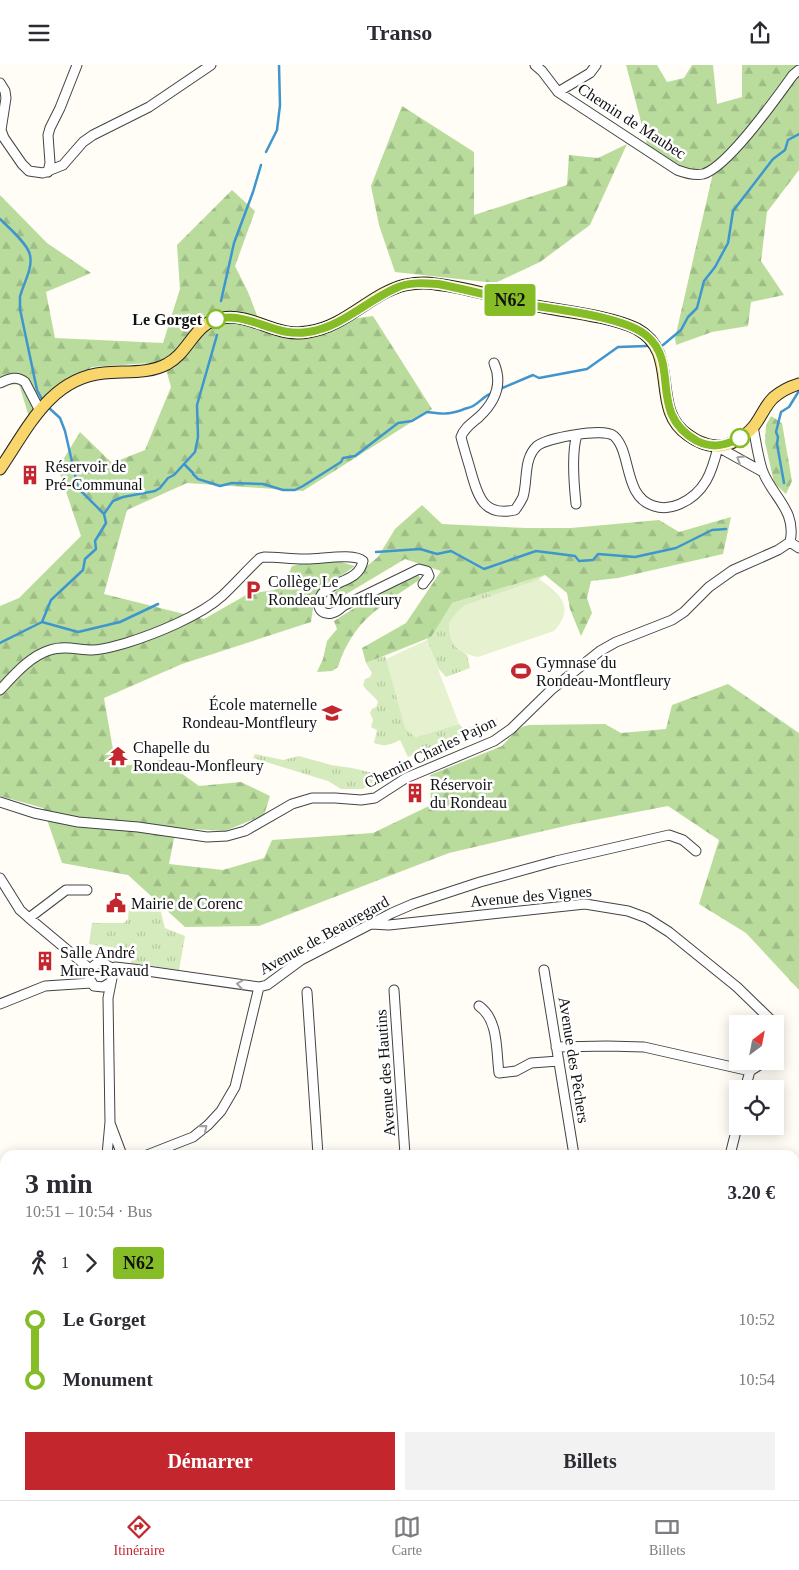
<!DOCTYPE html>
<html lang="fr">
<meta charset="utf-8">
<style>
:root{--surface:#fff;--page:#f2f2f3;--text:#2b2b33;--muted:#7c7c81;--line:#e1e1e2;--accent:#c4262e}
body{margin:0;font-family:"Times New Roman",serif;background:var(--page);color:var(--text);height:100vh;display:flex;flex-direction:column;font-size:19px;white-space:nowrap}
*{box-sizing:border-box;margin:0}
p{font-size:16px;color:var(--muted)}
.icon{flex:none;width:28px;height:28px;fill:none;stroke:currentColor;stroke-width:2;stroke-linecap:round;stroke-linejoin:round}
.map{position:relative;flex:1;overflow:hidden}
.side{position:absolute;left:0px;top:1085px;width:800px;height:350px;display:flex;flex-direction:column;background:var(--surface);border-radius:15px 15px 0 0;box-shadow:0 2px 12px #0003}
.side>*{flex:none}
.badge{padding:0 10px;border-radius:4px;font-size:18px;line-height:32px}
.needle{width:32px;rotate:32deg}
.controls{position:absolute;left:729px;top:950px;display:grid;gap:10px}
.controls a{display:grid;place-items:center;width:55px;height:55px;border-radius:0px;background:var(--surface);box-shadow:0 2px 12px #0003;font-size:25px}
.map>.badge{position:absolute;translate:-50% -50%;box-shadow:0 0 0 2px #fff}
.legs{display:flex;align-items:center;gap:8px;height:55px;padding:0 25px;font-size:16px}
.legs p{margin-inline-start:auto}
.headline{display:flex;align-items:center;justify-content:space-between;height:85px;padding:0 25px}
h1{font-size:28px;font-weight:800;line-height:38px}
.action{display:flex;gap:10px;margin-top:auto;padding:10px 25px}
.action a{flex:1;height:58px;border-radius:0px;background:var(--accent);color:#fff;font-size:20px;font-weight:800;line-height:58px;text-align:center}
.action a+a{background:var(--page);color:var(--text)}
ul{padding:0 25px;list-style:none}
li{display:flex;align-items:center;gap:18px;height:60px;font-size:19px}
li i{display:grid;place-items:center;width:8px;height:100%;margin:0 6px;background:currentColor}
li i::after{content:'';width:12px;height:12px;margin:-6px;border:4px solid;border-radius:50%;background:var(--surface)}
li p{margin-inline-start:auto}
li:first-child i{background:linear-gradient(#0000 50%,currentColor 0)}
li:last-child i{background:linear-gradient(currentColor 50%,#0000 0)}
header{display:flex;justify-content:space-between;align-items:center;height:65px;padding:0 25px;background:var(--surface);font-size:22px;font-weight:800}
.dock{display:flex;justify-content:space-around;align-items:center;height:70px;border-top:1px solid var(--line);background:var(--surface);font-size:14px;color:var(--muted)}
.dock a{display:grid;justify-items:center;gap:2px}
.dock .selected{color:var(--accent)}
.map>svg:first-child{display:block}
.grass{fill:url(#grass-tufts)}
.forest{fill:url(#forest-firs)}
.pitch{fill:#e6f2cf}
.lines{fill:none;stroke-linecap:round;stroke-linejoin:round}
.stream{stroke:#3f96cf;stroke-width:2.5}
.minor-casing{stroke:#444;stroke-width:11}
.major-casing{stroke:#222;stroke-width:13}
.minor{stroke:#fff;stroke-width:9}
.major{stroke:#f9d66b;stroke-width:11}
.oneway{stroke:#a0a0a0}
.line-1-casing{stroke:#fff;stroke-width:11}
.line-1{stroke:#86bc25;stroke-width:8}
.stop-1-dot{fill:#fff;stroke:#86bc25;stroke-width:2.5}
.labels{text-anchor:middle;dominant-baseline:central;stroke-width:5;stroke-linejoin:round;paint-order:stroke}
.street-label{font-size:16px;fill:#111;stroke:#fff}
.stop-label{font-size:16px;font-weight:bold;fill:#111;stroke:#fff;text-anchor:end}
.poi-label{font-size:16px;fill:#111;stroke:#fff;text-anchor:start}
</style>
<header><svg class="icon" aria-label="menu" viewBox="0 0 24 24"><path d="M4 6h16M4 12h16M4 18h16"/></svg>Transo<svg class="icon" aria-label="share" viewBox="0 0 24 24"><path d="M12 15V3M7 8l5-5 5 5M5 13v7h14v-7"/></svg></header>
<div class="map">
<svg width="799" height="1435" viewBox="0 0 799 1435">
<defs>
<pattern id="grass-tufts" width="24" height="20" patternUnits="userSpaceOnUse" patternTransform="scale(1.25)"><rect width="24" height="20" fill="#d5ebbd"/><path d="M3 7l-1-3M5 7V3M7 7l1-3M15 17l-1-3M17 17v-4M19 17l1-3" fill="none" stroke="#b6c8a1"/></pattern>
<pattern id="forest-firs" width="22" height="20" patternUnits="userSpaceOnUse" patternTransform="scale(1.25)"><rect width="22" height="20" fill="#b9dc9c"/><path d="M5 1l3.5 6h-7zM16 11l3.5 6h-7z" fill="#9ebc85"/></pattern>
</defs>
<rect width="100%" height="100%" fill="#fffdf5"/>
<path class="grass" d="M545,510L450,571L456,582L467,590L470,603L446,612L438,603L427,575L452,538Z
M385,591L415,672L459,659L464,664L498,653C489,666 466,668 452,673C437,679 423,686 408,692L400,675C390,680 385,682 374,678L377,665L371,662L373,655L370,648L372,644L376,642L378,637C374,630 367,627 363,620L365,614L370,612L372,608L366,598Z
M255,689L283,695L299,691L331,700L352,703L390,712L362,724H341L328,716L253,693Z
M129,841L160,844L165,863L185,871L179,905L131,898V885L89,879L92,858H124L128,854Z"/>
<path class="forest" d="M626,0H657L667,17L684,13L692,0H713L717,39L742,32V0H799V105L767,147L761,196L784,230L751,237L748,261L712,267L676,280L675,273L713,108L677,101L648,83Z
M402,41L474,87V150L567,120L569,90L598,93L627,79L590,160L540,197L495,218L395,207L379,160L371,121Z
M232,125L255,146L235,201L248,227L263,266L373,251L432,344L303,426L187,418L127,445L104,529L204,554L248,529L274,525L285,518L292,501L326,493L355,501L315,529L311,557L182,599L104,633L116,702L163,695L199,721L241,717L270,731L264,750L225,766L176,763L169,799L223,805L264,793L272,775L373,768L431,740L430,710L502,681L516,666L522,662L529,660L605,659L621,668L666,664L672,640L728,619L799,668V925L746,868L699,839L719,775L668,741L574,759L449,788L259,861L185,862L128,810L62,798L43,743L0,731V541L19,533L81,471L58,403L80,367L112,398L145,385L171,322L164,297L92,302L51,326L29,352L19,319L0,321V130L47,178L91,208L46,227L55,273L163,278L180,224L177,180Z
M771,351L782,358L792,416L786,429L774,418L765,377L766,360Z
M422,440L442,459L526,463H571L659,455L679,467L731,452L723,489L618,513L591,516L587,533L592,548L581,571L570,544L567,528L545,510L452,538L431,572L366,598L362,583L406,558L441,506L405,494L333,537L330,531L378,492L395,464Z
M418,510L421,514C382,540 353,555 338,602L332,606L317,607L323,594L327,576L337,564L334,556L375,530Z"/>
<path class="pitch" d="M539,514C560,528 576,543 554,566L478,592C457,588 448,578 449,557L458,546L465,540Z
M427,575L459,659L415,672L405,663L386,594Z"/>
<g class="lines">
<path class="stream" d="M266,87L277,65L280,40L279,0
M0,154C8,162 28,179 30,190C33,204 23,219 20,232C20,236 20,240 20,244L37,325L43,336
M221,236L234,178L253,127L261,100
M663,280L681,265L688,252L697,243L704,216L715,202L728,178L733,146L773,94L785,85L788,75L799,69
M500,324L533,310L539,313L587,304L618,282L647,281
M48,342L60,353L65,366L78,423L104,449
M184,399L195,387L198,372L197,340L217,270
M193,409L198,414L220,421L232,418L263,419L283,425H295L303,421L341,397L343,393L355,391L398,358L412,356L427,347C442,349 447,350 462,345C465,343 470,343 473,341C480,337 484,331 492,328
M784,418L777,379L778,372L776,367L781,347L789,342L799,326
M376,487L420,484L437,489L451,486L484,504L536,486L575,491L579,496L593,495L598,489L635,492L676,483L712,465L726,464
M42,557L78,567L120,557L158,539
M0,578L42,557L51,535L83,505L85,494L96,484L95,476L106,458L104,449L113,436L123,432L155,426L160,423L168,413L174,410L184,399L193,408"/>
<defs>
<path id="minor" d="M535,0L542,6L558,27L677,105C685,108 694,111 703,109C728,102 777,32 793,10L799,5
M0,18L5,26L6,33L1,65L4,73L22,99L29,106L43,108L63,100L83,77L93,70L149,42L211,0
M558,27L590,8L596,0
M48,107L50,98L48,70L50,63L60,43L77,0
M494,298C503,319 495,337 479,352C472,358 464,363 461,372C464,384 468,396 471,407C478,432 484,452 515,445C518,441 521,436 523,432C528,415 523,394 537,381C547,373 604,362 614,371C632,387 623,432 654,441C663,444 671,443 680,439C705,428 712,407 718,382L763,407
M0,318C9,314 16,310 25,317L40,346
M576,439C574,420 571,388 577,370
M790,477L799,483
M0,625C14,610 30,591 50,585C64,580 79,585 92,585C104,585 115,581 126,578C155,569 200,551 222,531C235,519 247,505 260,493L264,492C277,492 291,494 304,494C318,495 354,487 363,496C359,517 333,515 322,529C312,543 326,558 343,541L419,504L427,506L429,511L423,519
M0,737L34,748L78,757L138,762L207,772L227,771L245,766L292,739L312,733H335L361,735L375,733L406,713L494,676L511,664L551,625L600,586L616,577L672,555L684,547L709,522L733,505L778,485L790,477C797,446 773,432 763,407C758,393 756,376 753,362
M0,813L20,845L29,853L90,904
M29,853L66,825H87
M371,859L389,860L585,839L628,846L647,853L669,867L737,922L771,955L772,959
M111,904L115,902L133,904L259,922L267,920L301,895L392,848L413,839L480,817L556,796L669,770L683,775L696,786
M544,905L574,1090
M394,925L405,1090
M307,927L318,1090
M0,939L45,921L91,918
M479,941C499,955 496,986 499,1008L516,1006L531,998L559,996
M775,968V980
M556,982L607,981L644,982L750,1006
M745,1024L750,1006L766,996
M110,1058L122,1090
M107,1090L110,1057L108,933L113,908L110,902L103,898L96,899L90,904L89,913L94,921L103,922L111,917
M147,1090L193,1072L208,1060L221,1046L235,1022L259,922
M730,1090L738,1058
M0,1110H5
M795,1134H799
M55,1430L56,1435
M221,1430L223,1435
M639,1430L640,1435
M786,1430L788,1435
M85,1435L106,1430"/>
<path id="major" d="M0,404C28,363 50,313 104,308C125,306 149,309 167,299C190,287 194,257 222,253C253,248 276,273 308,267C347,261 371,228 405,220C415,218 425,217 435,219C465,222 496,232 526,239C558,246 609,250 637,264C681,288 649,344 688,370C696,376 705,380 715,381C728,383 746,371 754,361C761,352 765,341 773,333C781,326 789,322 799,319"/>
</defs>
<use href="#minor" class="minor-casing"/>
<use href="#major" class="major-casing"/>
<use href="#minor" class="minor"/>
<use href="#major" class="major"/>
</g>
<defs><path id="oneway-chevron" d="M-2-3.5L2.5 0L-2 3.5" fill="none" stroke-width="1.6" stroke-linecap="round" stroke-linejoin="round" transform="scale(1.25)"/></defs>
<g class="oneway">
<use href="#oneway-chevron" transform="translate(740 394) rotate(-148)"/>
<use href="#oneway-chevron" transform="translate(240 919) rotate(-171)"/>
<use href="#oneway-chevron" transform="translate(204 1063) rotate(-40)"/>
</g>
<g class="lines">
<defs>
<path id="line-1" d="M216,254C250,246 274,273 308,267C342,262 366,236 396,223C409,217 424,218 438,219C469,225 499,233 530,240C560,245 626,252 647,271C681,300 647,348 697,376C713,384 726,380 740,373"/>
</defs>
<use href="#line-1" class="line-1-casing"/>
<use href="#line-1" class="line-1"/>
</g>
<defs>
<symbol id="building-bare" viewBox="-9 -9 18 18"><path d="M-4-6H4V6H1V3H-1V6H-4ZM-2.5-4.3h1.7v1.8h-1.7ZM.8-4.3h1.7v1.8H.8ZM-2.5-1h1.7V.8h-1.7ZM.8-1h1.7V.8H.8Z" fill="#c4262e" stroke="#fff" stroke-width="2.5" paint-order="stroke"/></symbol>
<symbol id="parking-bare" viewBox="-9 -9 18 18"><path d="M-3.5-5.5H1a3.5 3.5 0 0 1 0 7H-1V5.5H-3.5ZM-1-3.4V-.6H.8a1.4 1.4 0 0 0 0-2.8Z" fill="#c4262e" stroke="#fff" stroke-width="2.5" paint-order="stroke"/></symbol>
<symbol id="stadium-bare" viewBox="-9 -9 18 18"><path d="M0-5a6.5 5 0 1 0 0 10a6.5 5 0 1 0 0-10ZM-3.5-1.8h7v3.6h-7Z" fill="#c4262e" stroke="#fff" stroke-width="2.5" paint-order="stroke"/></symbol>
<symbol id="school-bare" viewBox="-9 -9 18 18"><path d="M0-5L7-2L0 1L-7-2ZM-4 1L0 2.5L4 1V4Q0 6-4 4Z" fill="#c4262e" stroke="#fff" stroke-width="2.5" paint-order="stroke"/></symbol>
<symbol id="temple-bare" viewBox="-9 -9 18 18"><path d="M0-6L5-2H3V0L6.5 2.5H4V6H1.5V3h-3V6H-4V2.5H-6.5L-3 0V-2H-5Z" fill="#c4262e" stroke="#fff" stroke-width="2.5" paint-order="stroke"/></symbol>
<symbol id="civic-bare" viewBox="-9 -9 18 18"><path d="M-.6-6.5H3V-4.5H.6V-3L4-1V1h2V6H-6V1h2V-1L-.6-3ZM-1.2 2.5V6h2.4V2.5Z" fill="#c4262e" stroke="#fff" stroke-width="2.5" paint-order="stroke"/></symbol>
</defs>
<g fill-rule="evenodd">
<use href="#building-bare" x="16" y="396" width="28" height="28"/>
<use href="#parking-bare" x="239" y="511" width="28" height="28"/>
<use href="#stadium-bare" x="507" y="592" width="28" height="28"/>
<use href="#school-bare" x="318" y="634" width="28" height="28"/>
<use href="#temple-bare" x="104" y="677" width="28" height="28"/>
<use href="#building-bare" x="401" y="714" width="28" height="28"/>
<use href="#civic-bare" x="102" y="824" width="28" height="28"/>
<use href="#building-bare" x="31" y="882" width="28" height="28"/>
</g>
<g class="stop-1-dot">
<circle cx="216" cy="254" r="9"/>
<circle cx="740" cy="373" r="9"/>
</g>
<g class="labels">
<g class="street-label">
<text transform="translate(632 56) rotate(33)">Chemin de Maubec</text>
<text transform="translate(430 687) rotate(-26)">Chemin Charles Pajon</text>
<text transform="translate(531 831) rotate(-5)">Avenue des Vignes</text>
<text transform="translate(324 870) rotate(-29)">Avenue de Beauregard</text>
<text transform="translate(574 995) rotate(81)">Avenue des Pêchers</text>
<text transform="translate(385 1008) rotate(-94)">Avenue des Hautins</text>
</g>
<g class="stop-label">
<text x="202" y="254">Le Gorget</text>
</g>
<g class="poi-label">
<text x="45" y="401">Réservoir de<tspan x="45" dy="18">Pré-Communal</tspan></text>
<text x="268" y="516">Collège Le<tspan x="268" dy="18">Rondeau Montfleury</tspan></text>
<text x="536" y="597">Gymnase du<tspan x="536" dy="18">Rondeau-Montfleury</tspan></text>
<text x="317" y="639" text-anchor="end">École maternelle<tspan x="317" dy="18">Rondeau-Montfleury</tspan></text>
<text x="133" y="682">Chapelle du<tspan x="133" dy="18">Rondeau-Monfleury</tspan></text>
<text x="430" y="719">Réservoir<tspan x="430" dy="18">du Rondeau</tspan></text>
<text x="131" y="838">Mairie de Corenc</text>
<text x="60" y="887">Salle André<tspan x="60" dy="18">Mure-Ravaud</tspan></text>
</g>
</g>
</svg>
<div class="controls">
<a><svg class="needle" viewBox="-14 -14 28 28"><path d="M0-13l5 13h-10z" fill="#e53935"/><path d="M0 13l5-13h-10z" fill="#7c7c81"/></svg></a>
<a><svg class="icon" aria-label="locate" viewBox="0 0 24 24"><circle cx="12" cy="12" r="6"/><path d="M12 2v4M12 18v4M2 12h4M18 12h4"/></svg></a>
</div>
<b class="badge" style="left:510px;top:235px;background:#86bc25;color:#111">N62</b>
<section class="side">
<div class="headline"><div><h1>3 min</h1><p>10:51 – 10:54 · Bus</p></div><b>3.20 €</b></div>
<div class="legs"><svg class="icon" aria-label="walk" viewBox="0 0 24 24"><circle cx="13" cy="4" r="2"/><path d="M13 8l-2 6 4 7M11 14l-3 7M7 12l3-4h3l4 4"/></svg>1<svg class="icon" aria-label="forward" viewBox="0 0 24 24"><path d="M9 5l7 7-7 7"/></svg><b class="badge" style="background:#86bc25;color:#111">N62</b></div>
<ul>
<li><i style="color:#86bc25"></i><b>Le Gorget</b><p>10:52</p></li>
<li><i style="color:#86bc25"></i><b>Monument</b><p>10:54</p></li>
</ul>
<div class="action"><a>Démarrer</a><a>Billets</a></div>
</section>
</div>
<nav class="dock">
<a class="selected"><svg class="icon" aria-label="directions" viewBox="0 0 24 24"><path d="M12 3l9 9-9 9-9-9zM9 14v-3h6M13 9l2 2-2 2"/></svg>Itinéraire</a>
<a><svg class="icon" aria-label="map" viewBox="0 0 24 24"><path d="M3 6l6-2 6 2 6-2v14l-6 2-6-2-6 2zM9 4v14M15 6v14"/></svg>Carte</a>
<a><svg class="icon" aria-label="tickets" viewBox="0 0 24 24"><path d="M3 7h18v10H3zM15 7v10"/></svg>Billets</a>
</nav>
